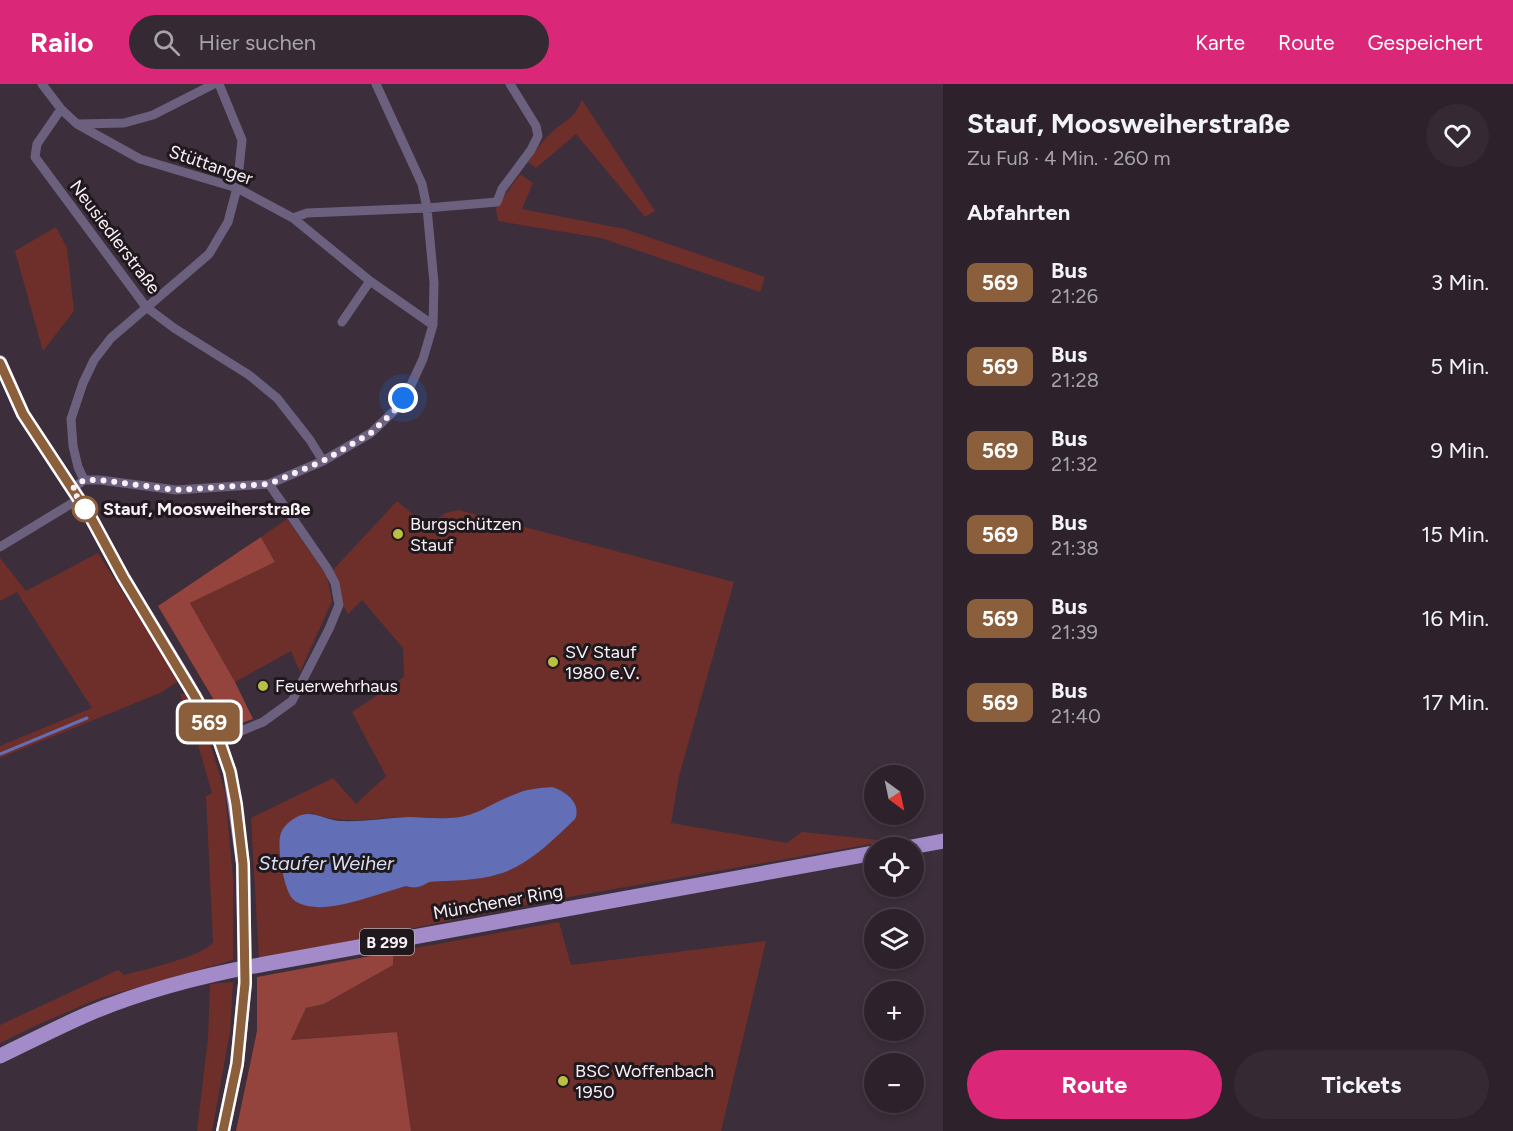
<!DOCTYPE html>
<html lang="de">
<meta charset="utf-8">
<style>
:root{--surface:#2d222c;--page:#352a34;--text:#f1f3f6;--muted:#a7a4a9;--line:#483f48;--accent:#db2777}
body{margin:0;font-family:Figtree,sans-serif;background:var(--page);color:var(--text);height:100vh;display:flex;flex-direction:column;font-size:22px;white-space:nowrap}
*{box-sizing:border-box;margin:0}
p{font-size:20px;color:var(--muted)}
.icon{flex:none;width:33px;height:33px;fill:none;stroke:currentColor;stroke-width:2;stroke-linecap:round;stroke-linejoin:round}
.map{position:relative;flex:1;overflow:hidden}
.details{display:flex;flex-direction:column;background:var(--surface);width:570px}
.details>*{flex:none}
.badge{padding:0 12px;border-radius:9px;font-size:21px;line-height:39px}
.needle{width:39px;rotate:147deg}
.fabs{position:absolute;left:864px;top:681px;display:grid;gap:12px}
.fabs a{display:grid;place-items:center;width:60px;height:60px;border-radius:50%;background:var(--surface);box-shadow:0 3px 9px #0003,0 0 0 2px var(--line);font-size:30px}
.you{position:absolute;width:30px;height:30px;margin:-15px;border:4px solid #fff;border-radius:50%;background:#1a73e8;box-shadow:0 0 0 9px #1a73e833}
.map>.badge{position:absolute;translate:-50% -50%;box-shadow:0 0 0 3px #fff}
h2{padding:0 24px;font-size:22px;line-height:54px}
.round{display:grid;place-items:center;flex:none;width:63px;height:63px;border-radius:32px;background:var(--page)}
.overview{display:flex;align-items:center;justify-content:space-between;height:102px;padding:0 24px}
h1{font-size:28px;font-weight:700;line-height:45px}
.primary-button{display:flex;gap:12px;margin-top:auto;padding:12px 24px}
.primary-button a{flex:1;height:69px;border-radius:36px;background:var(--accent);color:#fff;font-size:24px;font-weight:700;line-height:69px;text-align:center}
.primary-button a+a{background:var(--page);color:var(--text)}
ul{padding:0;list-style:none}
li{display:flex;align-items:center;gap:18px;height:84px;padding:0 24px}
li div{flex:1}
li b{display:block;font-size:22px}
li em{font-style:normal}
li .badge{min-width:66px;font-weight:700;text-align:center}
header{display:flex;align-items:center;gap:36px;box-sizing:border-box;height:84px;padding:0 30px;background:var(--accent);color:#fff}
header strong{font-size:28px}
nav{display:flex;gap:33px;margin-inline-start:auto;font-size:21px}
.search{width:420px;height:54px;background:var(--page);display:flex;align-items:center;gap:15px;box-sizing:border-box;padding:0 21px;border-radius:33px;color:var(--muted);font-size:22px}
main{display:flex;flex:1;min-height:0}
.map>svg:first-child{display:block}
.green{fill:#6e2f2a;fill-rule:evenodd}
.forest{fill:#95433d}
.water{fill:#626fb6}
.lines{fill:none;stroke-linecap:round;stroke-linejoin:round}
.stream{stroke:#626fb6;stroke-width:3}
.street{stroke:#6c607f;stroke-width:9}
.secondary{stroke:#8b78a8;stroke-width:14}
.primary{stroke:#a38ac9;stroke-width:15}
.line-casing{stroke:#fff;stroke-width:14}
.line{stroke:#8b5e3c;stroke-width:9}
.walk{stroke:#f9eff7;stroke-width:6;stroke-dasharray:0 10.8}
.stop-dot{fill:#fff;stroke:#8b5e3c;stroke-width:3}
.poi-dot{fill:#bdbf43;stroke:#1f191e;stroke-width:2}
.labels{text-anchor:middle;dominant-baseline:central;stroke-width:6;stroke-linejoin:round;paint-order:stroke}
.shield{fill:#1f191e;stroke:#b8afb6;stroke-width:1.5}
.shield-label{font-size:16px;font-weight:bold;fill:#f9eff7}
.street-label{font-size:18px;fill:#f9eff7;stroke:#1f191e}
.stop-label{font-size:18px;font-weight:bold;fill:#f9eff7;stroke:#1f191e;text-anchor:start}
.poi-label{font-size:18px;fill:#f9eff7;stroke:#1f191e;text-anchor:start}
.water-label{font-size:20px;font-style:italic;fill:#d9dff3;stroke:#1f191e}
</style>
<header>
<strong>Railo</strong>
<div class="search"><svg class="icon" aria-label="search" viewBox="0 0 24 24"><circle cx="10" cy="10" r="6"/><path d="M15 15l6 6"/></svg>Hier suchen</div>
<nav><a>Karte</a><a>Route</a><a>Gespeichert</a></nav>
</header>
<main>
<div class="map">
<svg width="943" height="1047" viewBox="0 0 943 1047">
<rect width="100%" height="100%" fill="#3c2e3b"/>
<path class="green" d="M582,16L655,127L645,133L576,50L536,84L528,78C535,67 543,56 553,47C568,34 573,36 582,16Z
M520,90L533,99L522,125L625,145L765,193L760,208L601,154L498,137L496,124Z
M56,143L67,164L74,227L43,267L15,167Z
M397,417L428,443L445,429L459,426L734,498L679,692L671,739L787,759L802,748L888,757L552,816L259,875L251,734L333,694L356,720L386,692L352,628L404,593L403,564L362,516L348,530C340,518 341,503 332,487ZM552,703C564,706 576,717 577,729L498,791L429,798C421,803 416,805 406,802L340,820L321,823L283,790L279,760L311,729C346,742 374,733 411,733C430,733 452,737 471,731C486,727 498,717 512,711C525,705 538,704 552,703Z
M287,435L327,492L332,517L300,588L291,567L235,598L190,519L275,478L261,453Z
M98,469L179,597L160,609L0,674V662L92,624L17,508L0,517V474L26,507Z
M180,610H185L208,653L225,708L233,795V876L100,914L39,940L0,959V941L118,886L124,891C143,886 205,872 213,858L206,712L212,709L195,650Z
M559,838L571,881L766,857L721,1047H411L397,948L290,956L306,924L324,920L393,881V868Z
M233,898L230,948L212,1047H197L208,954L210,900Z"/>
<path class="forest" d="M261,453L275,478L190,519L235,598L253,635L230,643L158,522Z
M393,868V881L324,920L306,924L291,956L397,948L411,1047H236L257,947V893Z"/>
<path class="water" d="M552,703C566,707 582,720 575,735C553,756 529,781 499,790C478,797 452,796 429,798C421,803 416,805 406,802C381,809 333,828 308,822C303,821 296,819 292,814C284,805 276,761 281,749C283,742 291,736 297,733C311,725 325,736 340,737C363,738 386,734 408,733C422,733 436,735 449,734C477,733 489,720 513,711C526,705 538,704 552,703Z"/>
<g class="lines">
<path class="stream" d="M0,670L87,634"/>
<path class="street" d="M42,0L61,25L77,40L140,75L237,104L293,134L307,129L427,124L497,118L502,105L531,66L538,52L536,42L510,0
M61,25L37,60L35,73L146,223L174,244L249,291L277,314L310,356L323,377
M79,40L124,39L153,31L214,0
M293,134L370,197L433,241
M342,238L370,197
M84,396L78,383L73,362L71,335L83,299L94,276L111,254L209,170L228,138L237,104L242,56L219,0
M72,405L84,396H100L176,406L269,400L323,377L371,349L395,326L411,301L423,275L433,241L434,199L427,124L422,100L376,0
M0,463L79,415
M219,656L263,638L292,617L329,545L339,521L335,499L327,484L269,400"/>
<path class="secondary" d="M0,278L23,330L90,432L123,493L186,597L219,656L230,688L243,780L245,899L237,980L223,1047"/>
<path class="primary" d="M906,764L943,757
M0,972C29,958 58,943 88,930C145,906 204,891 265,880L874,769"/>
</g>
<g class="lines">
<defs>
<path id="line" d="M0,279L23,330L90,432L123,493L194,611L219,656L230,688L236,720L243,780L245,899L237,980L223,1047"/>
</defs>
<use href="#line" class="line-casing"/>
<use href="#line" class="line"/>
<path class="walk" d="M85,425L90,432L72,405L84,396H100L176,406L269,400L323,377L371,349L395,326L403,314"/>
</g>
<circle class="stop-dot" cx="85" cy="425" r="12"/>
<g class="poi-dot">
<circle cx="398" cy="450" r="6"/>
<circle cx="553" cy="578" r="6"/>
<circle cx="263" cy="602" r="6"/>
<circle cx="563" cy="997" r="6"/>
</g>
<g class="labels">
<rect class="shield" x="360" y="845" width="54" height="26" rx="4.5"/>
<g class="shield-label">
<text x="387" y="858">B 299</text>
</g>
<g class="street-label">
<text transform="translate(211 81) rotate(19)">Stüttanger</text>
<text transform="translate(115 153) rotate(53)">Neusiedlerstraße</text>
<text transform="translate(498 818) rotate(-10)">Münchener Ring</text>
</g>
<g class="stop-label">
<text x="103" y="425">Stauf, Moosweiherstraße</text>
</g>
<g class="poi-label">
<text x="410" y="440">Burgschützen<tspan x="410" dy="21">Stauf</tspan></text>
<text x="565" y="568">SV Stauf<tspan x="565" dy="21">1980 e.V.</tspan></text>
<text x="275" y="602">Feuerwehrhaus</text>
<text x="575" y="987">BSC Woffenbach<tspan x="575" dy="21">1950</tspan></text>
</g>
<g class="water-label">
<text x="326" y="779">Staufer Weiher</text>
</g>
</g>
</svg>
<div class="fabs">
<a><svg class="needle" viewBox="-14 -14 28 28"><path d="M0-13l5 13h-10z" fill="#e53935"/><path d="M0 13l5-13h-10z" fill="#a7a4a9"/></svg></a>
<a><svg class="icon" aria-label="locate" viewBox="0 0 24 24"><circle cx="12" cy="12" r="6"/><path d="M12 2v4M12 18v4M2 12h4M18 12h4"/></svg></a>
<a><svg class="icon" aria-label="layers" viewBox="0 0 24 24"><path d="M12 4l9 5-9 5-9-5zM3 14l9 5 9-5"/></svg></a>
<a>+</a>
<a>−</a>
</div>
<div class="you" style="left:403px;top:314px"></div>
<b class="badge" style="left:209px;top:638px;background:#8b5e3c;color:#fff">569</b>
</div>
<section class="details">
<div class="overview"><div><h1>Stauf, Moosweiherstraße</h1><p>Zu Fuß · 4 Min. · 260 m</p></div><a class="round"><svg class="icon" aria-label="heart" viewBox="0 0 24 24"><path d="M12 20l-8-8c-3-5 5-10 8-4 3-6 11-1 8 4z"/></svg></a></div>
<h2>Abfahrten</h2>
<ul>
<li><span class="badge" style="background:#8b5e3c;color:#fff">569</span><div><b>Bus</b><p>21:26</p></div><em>3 Min.</em></li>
<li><span class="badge" style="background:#8b5e3c;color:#fff">569</span><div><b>Bus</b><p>21:28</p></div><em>5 Min.</em></li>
<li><span class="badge" style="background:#8b5e3c;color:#fff">569</span><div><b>Bus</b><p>21:32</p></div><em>9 Min.</em></li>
<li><span class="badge" style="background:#8b5e3c;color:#fff">569</span><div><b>Bus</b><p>21:38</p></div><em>15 Min.</em></li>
<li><span class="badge" style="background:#8b5e3c;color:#fff">569</span><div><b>Bus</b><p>21:39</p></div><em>16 Min.</em></li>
<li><span class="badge" style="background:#8b5e3c;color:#fff">569</span><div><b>Bus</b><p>21:40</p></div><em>17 Min.</em></li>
</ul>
<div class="primary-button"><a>Route</a><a>Tickets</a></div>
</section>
</main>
